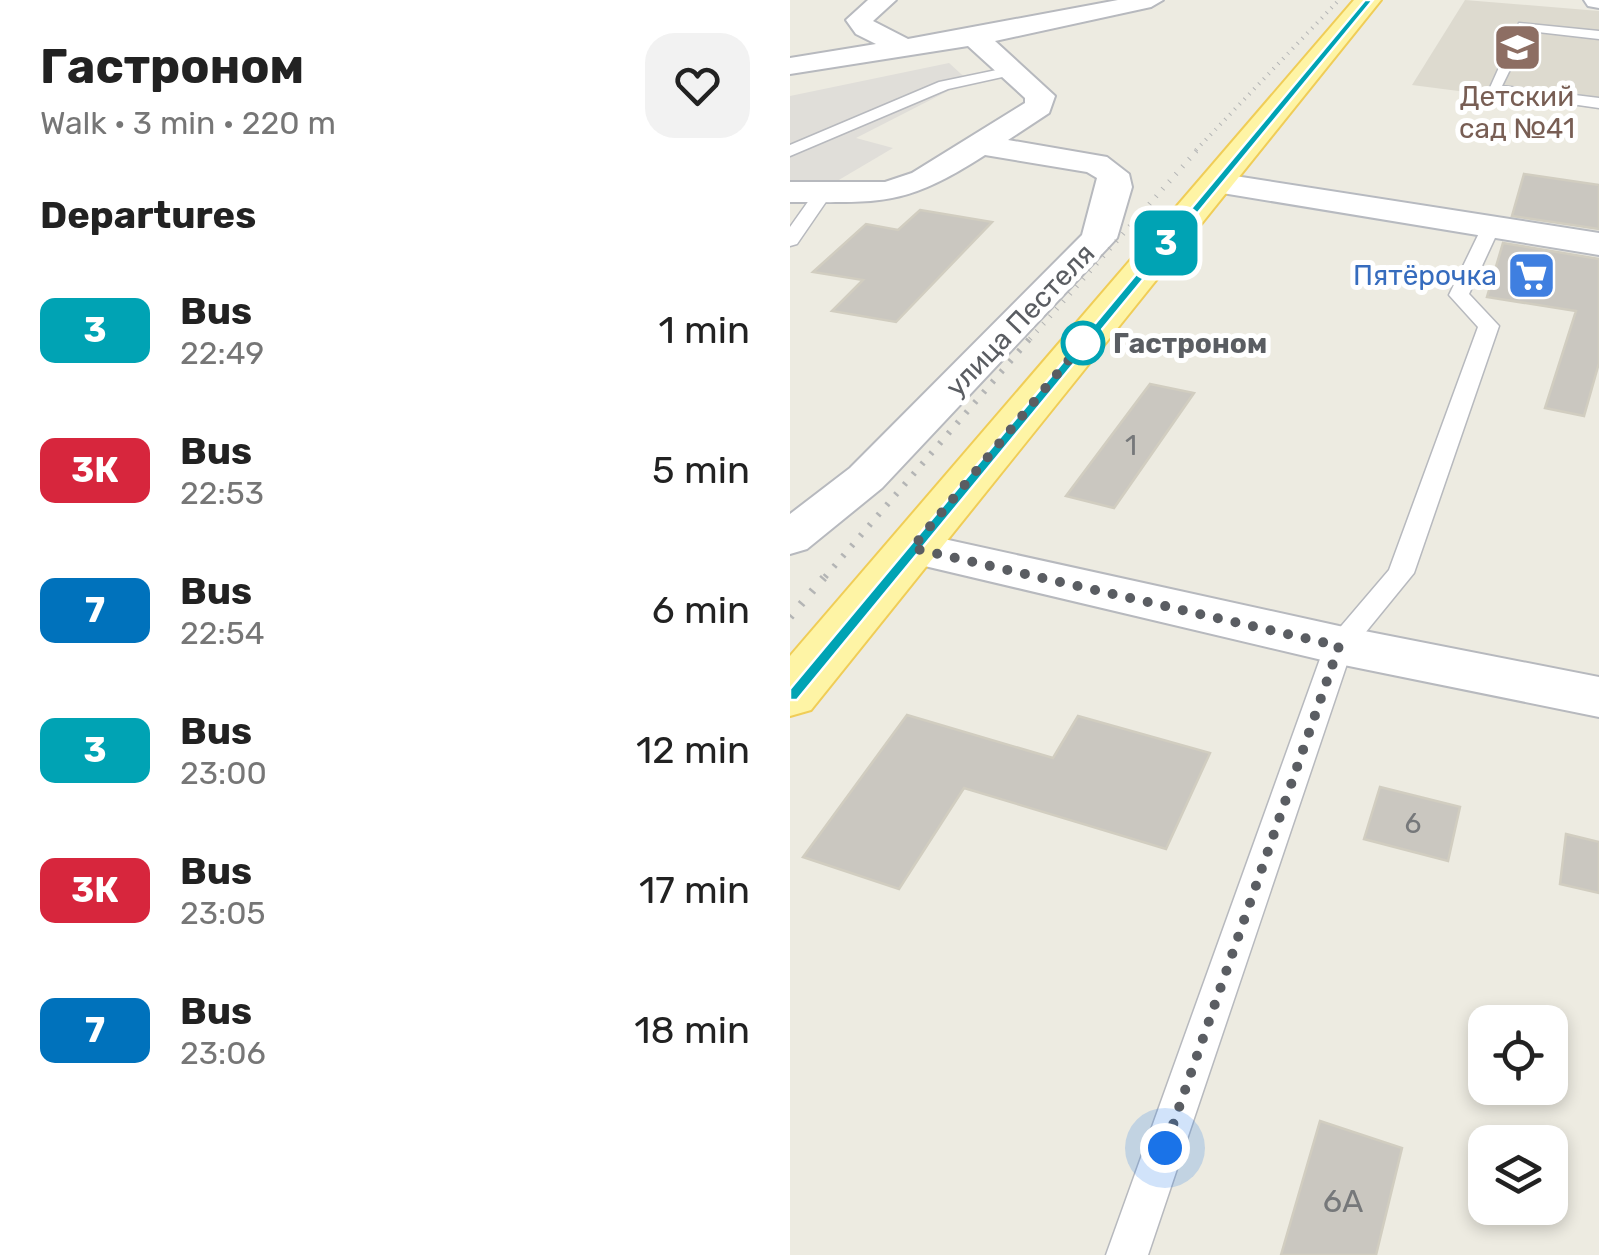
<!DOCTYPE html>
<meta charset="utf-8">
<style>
:root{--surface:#fff;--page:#f2f2f2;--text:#222;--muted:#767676}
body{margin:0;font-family:Rubik,sans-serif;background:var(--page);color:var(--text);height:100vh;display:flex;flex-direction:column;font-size:38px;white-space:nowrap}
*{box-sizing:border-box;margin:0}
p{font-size:32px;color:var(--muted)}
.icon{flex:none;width:55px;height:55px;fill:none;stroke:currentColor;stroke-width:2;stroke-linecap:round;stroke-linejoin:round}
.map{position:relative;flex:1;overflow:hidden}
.side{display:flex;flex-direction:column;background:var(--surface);width:790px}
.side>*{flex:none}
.badge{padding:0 20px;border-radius:15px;font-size:35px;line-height:65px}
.tools{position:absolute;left:678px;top:1005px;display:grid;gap:20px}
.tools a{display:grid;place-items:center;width:100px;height:100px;border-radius:20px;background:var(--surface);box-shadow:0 5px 15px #0003;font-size:50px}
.you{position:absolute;width:50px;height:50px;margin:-25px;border:8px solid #fff;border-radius:50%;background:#1a73e8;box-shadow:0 0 0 15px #1a73e833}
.map>.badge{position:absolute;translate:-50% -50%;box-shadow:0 0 0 5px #fff}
h2{padding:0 40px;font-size:38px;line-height:90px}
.round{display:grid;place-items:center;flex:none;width:105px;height:105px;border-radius:30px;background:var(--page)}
.headline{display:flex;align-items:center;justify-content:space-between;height:170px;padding:0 40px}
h1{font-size:48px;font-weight:700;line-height:75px}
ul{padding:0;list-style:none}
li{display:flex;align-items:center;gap:30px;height:140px;padding:0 40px}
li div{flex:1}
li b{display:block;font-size:38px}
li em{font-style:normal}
li .badge{min-width:110px;font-weight:700;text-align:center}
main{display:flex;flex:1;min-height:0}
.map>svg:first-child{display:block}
.industrial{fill:#e0ded9}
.education{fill:#dddacf}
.building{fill:#cac7c0;stroke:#d1cdc0;stroke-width:2.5}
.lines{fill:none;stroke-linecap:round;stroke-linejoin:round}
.lane-casing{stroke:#b7b9be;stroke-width:3}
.street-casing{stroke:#b7b9be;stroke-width:4}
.secondary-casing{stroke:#b7bac0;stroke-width:4}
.primary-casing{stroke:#f0cd57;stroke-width:4}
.lane{fill:#fff;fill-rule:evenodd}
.street{fill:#fff;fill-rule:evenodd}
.secondary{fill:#fff;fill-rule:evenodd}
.primary{fill:#fef4a5;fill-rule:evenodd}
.rail-far3{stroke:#b4b5b5;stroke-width:4;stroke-dasharray:1 6;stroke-linecap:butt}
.rail-far2{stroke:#b4b5b5;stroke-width:5;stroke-dasharray:1 9;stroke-linecap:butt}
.rail-far1{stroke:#b4b5b5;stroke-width:6;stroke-dasharray:2.5 11;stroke-linecap:butt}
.rail{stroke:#b4b5b5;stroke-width:8;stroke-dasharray:2.5 14;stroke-linecap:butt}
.line{fill:#00a3b4;stroke:#fff;stroke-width:2.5}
.walk{stroke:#5a5d62;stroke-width:10;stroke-dasharray:0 18}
.stop-dot{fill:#fff;stroke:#00a3b4;stroke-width:5}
.labels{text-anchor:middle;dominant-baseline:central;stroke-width:10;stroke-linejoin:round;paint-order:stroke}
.far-education-label{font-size:28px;fill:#785e54;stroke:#fff}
.far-shop-label{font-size:28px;fill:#366cbe;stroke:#fff;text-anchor:end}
.far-street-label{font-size:28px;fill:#5a5d62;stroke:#fff}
.far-stop-label{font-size:28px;font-weight:bold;fill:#5a5d62;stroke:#fff;text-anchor:start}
.number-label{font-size:28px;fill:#76787a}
.near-number-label{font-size:32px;fill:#76787a}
</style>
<main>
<section class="side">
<div class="headline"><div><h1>Гастроном</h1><p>Walk · 3 min · 220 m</p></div><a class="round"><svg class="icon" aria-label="heart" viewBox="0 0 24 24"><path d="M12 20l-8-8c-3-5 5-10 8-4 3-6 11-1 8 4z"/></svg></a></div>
<h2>Departures</h2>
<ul>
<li><span class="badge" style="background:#00a3b4;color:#fff">3</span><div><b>Bus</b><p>22:49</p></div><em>1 min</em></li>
<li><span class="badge" style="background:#d7263d;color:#fff">3К</span><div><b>Bus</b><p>22:53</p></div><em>5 min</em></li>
<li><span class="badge" style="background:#0072bc;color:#fff">7</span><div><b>Bus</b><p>22:54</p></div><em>6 min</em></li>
<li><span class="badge" style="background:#00a3b4;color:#fff">3</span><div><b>Bus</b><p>23:00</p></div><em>12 min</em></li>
<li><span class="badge" style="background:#d7263d;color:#fff">3К</span><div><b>Bus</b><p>23:05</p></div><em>17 min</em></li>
<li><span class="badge" style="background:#0072bc;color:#fff">7</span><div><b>Bus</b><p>23:06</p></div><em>18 min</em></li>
</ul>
</section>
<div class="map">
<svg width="809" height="1255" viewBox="0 0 809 1255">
<rect width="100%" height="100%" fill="#edebe1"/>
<path class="industrial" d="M159,63L182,84L160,90L66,138L103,148L42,184L0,185V96Z"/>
<path class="education" d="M675,0L809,11V109L622,85Z"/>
<path class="building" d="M734,174L809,185V229L722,216Z
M130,210L202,222L106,322L42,311L73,280L23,272L76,224L108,230Z
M713,243L809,259V363L794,416L755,408L786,311L697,297Z
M360,384L404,393L324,508L276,496Z
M117,715L263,758L288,716L420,753L376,849L174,788L109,889L13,857Z
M590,787L670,807L658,861L574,839Z
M776,834L809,842V893L770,884Z
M530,1121L612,1148L586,1255H491Z"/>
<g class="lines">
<defs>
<path id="lane" d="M729,23L809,31V39L739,31L712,86L809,98V108L698,92Z
M221,67L228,71L226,74L158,89L0,156V145L149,82Z
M27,189L42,193L7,244L0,246V227Z
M701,222L710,227L679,294L709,326L624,573L562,649L358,1255H316L535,645L599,570L688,327L659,295L692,227Z"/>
<path id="street" d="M78,0H106L83,21L118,39L328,0H373L361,7L205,41L265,96L259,113L218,140L317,157L339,174L342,187L327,238L92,488L17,549L0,554V514L60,468L292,235L307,178L297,172L195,155C114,207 93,202 0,202V182H95L122,173L235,103V98L178,46L0,74V58L86,44L66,34L56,20Z
M122,532L549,626L809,677V717L549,664L105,559L97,548L105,537Z"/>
<path id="secondary" d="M794,0H809V8L798,6Z
M426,173L809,233V255L414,190L409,183L414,176Z"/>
<path id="primary" d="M564,0H591L21,710L0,716V656Z"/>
</defs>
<use href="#lane" class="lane-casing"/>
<use href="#street" class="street-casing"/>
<use href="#secondary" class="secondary-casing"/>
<use href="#primary" class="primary-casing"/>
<use href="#lane" class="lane"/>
<use href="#street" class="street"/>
<use href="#secondary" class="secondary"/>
<use href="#primary" class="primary"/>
<path class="rail-far3" d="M406,150L549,0"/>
<path class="rail-far2" d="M240,339L409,148"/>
<path class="rail-far1" d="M35,577L242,336"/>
<path class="rail" d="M0,617L37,574"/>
</g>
<path class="line" d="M575,0H583L7,700H0V689Z"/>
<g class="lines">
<path class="walk" d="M293,343L303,331L122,548L549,646L375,1148"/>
</g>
<defs>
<symbol id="school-square" viewBox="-11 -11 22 22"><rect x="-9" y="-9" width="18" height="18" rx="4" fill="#8d6e63" stroke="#fff"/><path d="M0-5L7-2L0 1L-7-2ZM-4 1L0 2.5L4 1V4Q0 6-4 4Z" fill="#fff"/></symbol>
<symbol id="supermarket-square" viewBox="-11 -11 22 22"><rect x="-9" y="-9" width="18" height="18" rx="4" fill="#3f7fe0" stroke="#fff"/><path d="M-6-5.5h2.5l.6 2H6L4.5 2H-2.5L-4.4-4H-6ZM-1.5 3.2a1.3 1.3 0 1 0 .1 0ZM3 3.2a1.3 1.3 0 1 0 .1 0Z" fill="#fff"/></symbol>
</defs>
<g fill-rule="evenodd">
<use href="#school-square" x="700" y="20" width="55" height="55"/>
<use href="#supermarket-square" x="714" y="248" width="55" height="55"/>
</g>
<circle class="stop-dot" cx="293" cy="343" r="20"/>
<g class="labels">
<g class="far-education-label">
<text x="727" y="96">Детский<tspan x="727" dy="32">сад №41</tspan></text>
</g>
<g class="far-shop-label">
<text x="707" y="275">Пятёрочка</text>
</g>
<g class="far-street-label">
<text transform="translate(230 320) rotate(-46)">улица Пестеля</text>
</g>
<g class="far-stop-label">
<text x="323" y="343">Гастроном</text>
</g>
<g class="number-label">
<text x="341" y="445">1</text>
<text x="623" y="823">6</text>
</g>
<g class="near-number-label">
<text x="553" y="1201">6А</text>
</g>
</g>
</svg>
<div class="tools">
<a><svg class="icon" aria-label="locate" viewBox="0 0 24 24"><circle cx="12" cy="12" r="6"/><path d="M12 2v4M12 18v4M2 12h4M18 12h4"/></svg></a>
<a><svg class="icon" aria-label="layers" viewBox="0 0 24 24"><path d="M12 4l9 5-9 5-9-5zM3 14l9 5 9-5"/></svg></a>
</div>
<div class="you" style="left:375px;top:1148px"></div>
<b class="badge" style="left:376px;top:243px;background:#00a3b4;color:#fff">3</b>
</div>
</main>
